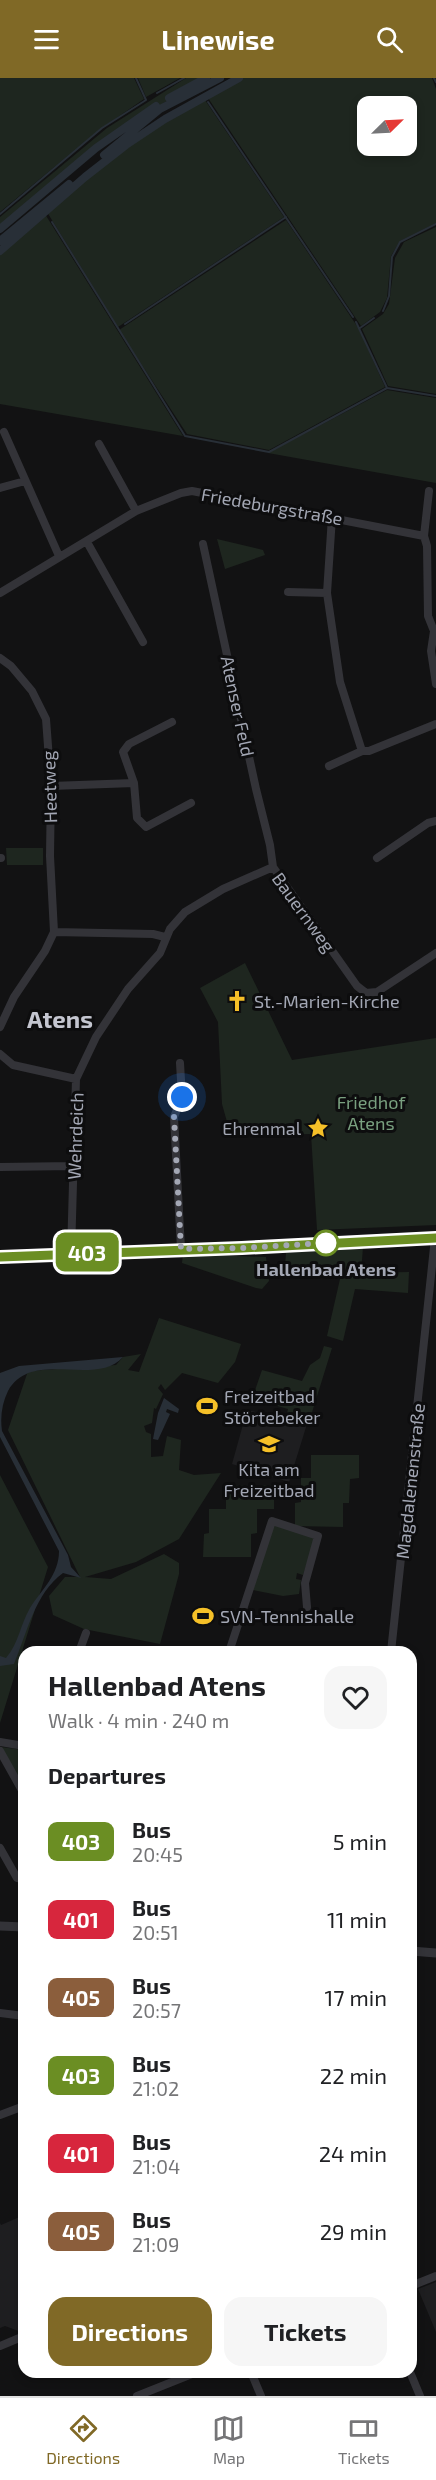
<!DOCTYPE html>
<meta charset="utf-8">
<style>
:root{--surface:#fff;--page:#f6f6f6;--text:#202124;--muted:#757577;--line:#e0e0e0;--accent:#806926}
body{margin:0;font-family:"Exo 2",sans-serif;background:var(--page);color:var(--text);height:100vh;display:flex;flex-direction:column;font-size:22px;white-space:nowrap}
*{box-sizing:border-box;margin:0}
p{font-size:20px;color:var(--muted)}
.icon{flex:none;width:33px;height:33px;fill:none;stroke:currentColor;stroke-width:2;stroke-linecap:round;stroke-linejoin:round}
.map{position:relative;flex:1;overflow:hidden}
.side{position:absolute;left:18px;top:1568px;width:399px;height:732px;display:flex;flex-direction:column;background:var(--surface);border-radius:18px;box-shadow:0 3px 9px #0003}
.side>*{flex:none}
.badge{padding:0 12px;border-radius:9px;font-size:21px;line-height:39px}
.needle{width:39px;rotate:66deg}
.fabs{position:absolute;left:357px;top:18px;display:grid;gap:12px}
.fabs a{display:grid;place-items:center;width:60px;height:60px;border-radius:12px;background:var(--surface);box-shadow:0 3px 9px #0003;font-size:30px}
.you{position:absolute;width:30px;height:30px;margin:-15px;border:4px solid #fff;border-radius:50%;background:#1a73e8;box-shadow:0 0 0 9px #1a73e833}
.map>.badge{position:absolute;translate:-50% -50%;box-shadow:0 0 0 3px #fff}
h2{padding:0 30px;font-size:22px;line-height:54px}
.round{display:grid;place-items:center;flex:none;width:63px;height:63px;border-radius:18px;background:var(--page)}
.overview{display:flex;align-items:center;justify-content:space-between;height:102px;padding:0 30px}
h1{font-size:28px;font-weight:700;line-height:45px}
.cta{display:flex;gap:12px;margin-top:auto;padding:12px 30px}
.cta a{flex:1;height:69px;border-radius:18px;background:var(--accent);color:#fff;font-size:24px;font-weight:700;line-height:69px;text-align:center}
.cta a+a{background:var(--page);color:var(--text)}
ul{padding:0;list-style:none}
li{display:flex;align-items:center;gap:18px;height:78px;padding:0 30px}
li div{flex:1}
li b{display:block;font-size:22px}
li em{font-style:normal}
li .badge{min-width:66px;font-weight:700;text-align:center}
header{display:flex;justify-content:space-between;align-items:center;height:78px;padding:0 30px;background:var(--accent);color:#fff;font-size:27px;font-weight:700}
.tab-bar{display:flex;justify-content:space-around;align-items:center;height:84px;border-top:2px solid var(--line);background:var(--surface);font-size:16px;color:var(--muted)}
.tab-bar a{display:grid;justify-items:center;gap:3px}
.tab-bar .selected{color:var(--accent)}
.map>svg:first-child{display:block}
.built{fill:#1e1e20}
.green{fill:#1e261f;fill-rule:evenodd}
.water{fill:#282f37}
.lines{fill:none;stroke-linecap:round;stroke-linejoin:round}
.stream{stroke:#282f37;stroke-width:2}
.canal{stroke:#282f37;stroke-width:8}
.minor{stroke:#333338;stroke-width:8}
.tertiary{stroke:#333338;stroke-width:9}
.line-casing{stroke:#fff;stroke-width:14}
.line{stroke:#6b8e23;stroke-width:9}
.walk{stroke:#a3a7b4;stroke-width:6;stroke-dasharray:0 10.8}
.stop-dot{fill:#fff;stroke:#6b8e23;stroke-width:3}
.labels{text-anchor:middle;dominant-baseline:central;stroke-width:6;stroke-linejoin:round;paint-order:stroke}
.street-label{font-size:18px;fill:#a3a7b4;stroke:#0d0d0e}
.poi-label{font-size:18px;fill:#a3a7b4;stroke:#0d0d0e;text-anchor:start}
.park-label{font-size:18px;fill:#79a07f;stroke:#0d0d0e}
.stop-label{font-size:18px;font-weight:bold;fill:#a3a7b4;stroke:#0d0d0e}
.district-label{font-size:24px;font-weight:bold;fill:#c4c6d0;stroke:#0d0d0e}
</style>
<header><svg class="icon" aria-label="menu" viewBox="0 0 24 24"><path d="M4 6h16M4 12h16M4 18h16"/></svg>Linewise<svg class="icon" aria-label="search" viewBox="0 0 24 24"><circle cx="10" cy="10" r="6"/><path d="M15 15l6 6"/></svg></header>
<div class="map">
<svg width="436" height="2318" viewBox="0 0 436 2318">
<rect width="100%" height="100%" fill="#121213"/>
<path class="built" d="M247,1332L307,1346L289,1404L232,1386Z
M24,2137V2255L5,2248L0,2250V2145L1,2147Z
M436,2204V2254L418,2211Z"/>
<path class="green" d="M0,0H134L144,21L99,52L0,134Z
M138,0H180L146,19Z
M186,0H206C130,41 66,96 0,151V139L107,50Z
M239,0H432L436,11V145L400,163L391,178L387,220L380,234L361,248L206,17ZM368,28H406V68H368Z
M203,19L284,139L118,249L47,134C95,89 146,52 203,19Z
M45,136L183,358L0,326V173Z
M286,142L359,251L385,309L269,372L187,356L119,252Z
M436,149V316L388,308L362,251L383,236L389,226L395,180L404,164Z
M387,312L436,320V405L268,375Z
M217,461L263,472L265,477L225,491Z
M6,770H43V787H7Z
M245,885L292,982L436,960V1147L317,1152L311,1056L231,1058L222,1026L218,944L200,910Z
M363,1169L361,1195L409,1194L408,1215L355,1211L343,1263L327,1258L340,1201L285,1188L286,1175Z
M183,1176L266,1179L269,1203L262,1211L256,1210L182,1185Z
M159,1240L241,1266L235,1284L218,1305L182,1295L165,1312L161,1306L158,1310L163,1316L156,1331L154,1330L152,1345L144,1348L146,1354L151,1356V1379L163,1378L167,1358L181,1362L179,1392L194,1397L221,1395L179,1461L136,1484L85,1499L111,1501L164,1476L179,1485V1496L160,1566L84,1551L53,1537L49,1518L65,1499H80L8,1352L28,1293L116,1287L123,1279L141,1276L128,1292L139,1294Z
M324,1268L332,1270L309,1344L286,1340L288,1331L252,1321L262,1292L302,1303L310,1287L320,1280Z
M311,1377H359V1400L350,1401L349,1425H343V1449L295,1448V1425L301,1424V1400H311Z
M0,1397L48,1489L0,1645Z
M226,1407H274V1431H257V1455L251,1456V1479H203L204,1456L209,1455V1431H226Z
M273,1445L316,1458L303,1497L297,1495L296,1501L301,1502L299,1516L283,1518L253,1512Z
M1,1669L24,1672V1692L21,1700H17Z"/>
<path class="water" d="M123,1279C95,1310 32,1270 8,1313C2,1325 0,1339 2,1353L68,1477L71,1489L81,1500L63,1495C35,1515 27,1555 14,1586L0,1588V1578L6,1580C19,1565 20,1547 30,1530C42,1511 59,1497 59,1473L0,1359V1295L19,1288Z
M164,1320L179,1331L178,1335L167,1331L166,1334L170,1336L158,1362L153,1361L158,1335Z"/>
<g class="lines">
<path class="stream" d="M434,0L436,4
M157,15L184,0
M208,24L353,239
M0,136L102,50L146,22L136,0
M52,144L185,358L269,374L387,310
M383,233L389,218L392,179L400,164L436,146
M356,244L387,310L436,318
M125,246L286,139
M360,250L374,240"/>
<path class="canal" d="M169,20L206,0
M104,77L160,31L220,0
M0,151L96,70L156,28
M0,163L69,106
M0,173L85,99L126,67L165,41L239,0"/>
<path class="minor" d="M4,354L59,478
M99,366L136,433
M0,410L25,403
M429,413L424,458L427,468L428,538L434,553L431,573L436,606
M332,439L327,515L340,604L362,673H369L436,646
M87,464L143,564
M203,466L256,711L270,767L273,789L357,908L366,915L377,914L436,875
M288,514L327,515
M0,515L136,433L181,415L192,413L424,458
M0,580L11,588L32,613L46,641L51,708L50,778L54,854L45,873L14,919L0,949
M172,644L129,666L123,674L134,705L137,740L146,749L191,725
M329,688L362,673
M51,708L134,705
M0,780H1
M377,780L428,745L436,743
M54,854L153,856L165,859
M0,976L13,987L76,1001
M180,985L182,1019L174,1039L181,1171
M0,1089L73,1088
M71,1175L76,1001L96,959L128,911L160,875L170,851L185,834L223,811L273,789
M79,1574L86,1555
M229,1574L272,1443L318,1458L305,1505L307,1529
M391,1574L435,1160
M0,1664L24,1668
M0,1673L24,1716
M0,1770L17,1800L24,1801
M0,1935L24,1938
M0,2037L24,2028
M411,2208L436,2198
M0,2268L24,2258
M251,2294L261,2318
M410,2294L420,2318
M137,2318L197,2294"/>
<path class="tertiary" d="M0,1179L242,1170L436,1160
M0,1848L24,1849
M411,1873L436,1875"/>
</g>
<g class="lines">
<defs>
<path id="line" d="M0,1179L242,1170L436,1160"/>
</defs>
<use href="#line" class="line-casing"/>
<use href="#line" class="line"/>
<path class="walk" d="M182,1019L174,1039L181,1171L242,1170L326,1165"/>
</g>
<defs>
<symbol id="church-bare" viewBox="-9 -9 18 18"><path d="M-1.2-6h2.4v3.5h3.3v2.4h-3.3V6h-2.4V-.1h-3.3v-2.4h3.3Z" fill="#f5c028" stroke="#0d0d0e" stroke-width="2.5" paint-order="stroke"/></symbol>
<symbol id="sight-bare" viewBox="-9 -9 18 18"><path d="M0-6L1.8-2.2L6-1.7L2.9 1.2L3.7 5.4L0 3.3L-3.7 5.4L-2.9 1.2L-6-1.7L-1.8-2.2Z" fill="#f5c028" stroke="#0d0d0e" stroke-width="2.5" paint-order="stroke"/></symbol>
<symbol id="stadium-bare" viewBox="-9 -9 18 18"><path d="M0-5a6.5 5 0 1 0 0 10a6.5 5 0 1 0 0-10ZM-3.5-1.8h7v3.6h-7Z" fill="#f5c028" stroke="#0d0d0e" stroke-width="2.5" paint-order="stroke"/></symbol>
<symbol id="school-bare" viewBox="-9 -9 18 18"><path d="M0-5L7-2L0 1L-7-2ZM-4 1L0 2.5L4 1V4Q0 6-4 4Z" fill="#f5c028" stroke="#0d0d0e" stroke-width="2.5" paint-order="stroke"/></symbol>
</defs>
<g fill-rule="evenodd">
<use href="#church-bare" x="222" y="908" width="30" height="30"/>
<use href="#sight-bare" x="303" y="1035" width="30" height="30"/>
<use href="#stadium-bare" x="192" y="1313" width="30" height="30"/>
<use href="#school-bare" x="254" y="1351" width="30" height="30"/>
<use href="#stadium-bare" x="188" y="1523" width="30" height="30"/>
</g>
<circle class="stop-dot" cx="326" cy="1165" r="12"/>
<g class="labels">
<g class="street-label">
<text transform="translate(272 428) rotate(10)">Friedeburgstraße</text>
<text transform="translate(238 628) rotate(78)">Atenser Feld</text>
<text transform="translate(49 709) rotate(-92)">Heetweg</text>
<text transform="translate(304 834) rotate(54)">Bauernweg</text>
<text transform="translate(75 1058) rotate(-88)">Wehrdeich</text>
<text transform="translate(410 1403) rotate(-84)">Magdalenenstraße</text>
</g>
<g class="poi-label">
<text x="254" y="923">St.-Marien-Kirche</text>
<text x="301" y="1050" text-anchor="end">Ehrenmal</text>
<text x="224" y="1318">Freizeitbad<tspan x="224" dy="21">Störtebeker</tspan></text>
<text x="269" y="1391" text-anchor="middle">Kita am<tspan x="269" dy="21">Freizeitbad</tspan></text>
<text x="220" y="1538">SVN-Tennishalle</text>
</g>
<g class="park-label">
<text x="371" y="1024">Friedhof<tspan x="371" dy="21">Atens</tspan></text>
</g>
<g class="stop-label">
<text x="326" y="1191">Hallenbad Atens</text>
</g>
<g class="district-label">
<text x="60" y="940">Atens</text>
</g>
</g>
</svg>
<div class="fabs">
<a><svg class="needle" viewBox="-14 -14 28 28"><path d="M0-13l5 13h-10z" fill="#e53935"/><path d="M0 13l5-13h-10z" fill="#757577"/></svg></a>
</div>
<div class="you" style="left:182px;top:1019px"></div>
<b class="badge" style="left:87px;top:1174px;background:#6b8e23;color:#fff">403</b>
<section class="side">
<div class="overview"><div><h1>Hallenbad Atens</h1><p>Walk · 4 min · 240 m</p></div><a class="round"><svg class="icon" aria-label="heart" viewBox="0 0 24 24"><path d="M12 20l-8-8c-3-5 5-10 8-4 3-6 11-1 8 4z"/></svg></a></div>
<h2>Departures</h2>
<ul>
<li><span class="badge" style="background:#6b8e23;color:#fff">403</span><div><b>Bus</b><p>20:45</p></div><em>5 min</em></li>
<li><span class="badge" style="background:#d7263d;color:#fff">401</span><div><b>Bus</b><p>20:51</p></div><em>11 min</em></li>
<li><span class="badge" style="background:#8b5e3c;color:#fff">405</span><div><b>Bus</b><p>20:57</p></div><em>17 min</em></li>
<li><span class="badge" style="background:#6b8e23;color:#fff">403</span><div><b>Bus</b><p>21:02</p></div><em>22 min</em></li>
<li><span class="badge" style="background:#d7263d;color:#fff">401</span><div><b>Bus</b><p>21:04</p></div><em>24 min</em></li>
<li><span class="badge" style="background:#8b5e3c;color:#fff">405</span><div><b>Bus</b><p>21:09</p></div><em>29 min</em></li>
</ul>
<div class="cta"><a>Directions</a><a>Tickets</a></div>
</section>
</div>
<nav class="tab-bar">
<a class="selected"><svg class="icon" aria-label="directions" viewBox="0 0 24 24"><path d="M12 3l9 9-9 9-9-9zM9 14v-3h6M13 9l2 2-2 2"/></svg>Directions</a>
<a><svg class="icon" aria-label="map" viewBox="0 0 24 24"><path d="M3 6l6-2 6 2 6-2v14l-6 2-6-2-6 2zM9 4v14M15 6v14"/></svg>Map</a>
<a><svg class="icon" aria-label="tickets" viewBox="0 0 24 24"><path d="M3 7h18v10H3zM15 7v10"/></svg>Tickets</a>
</nav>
